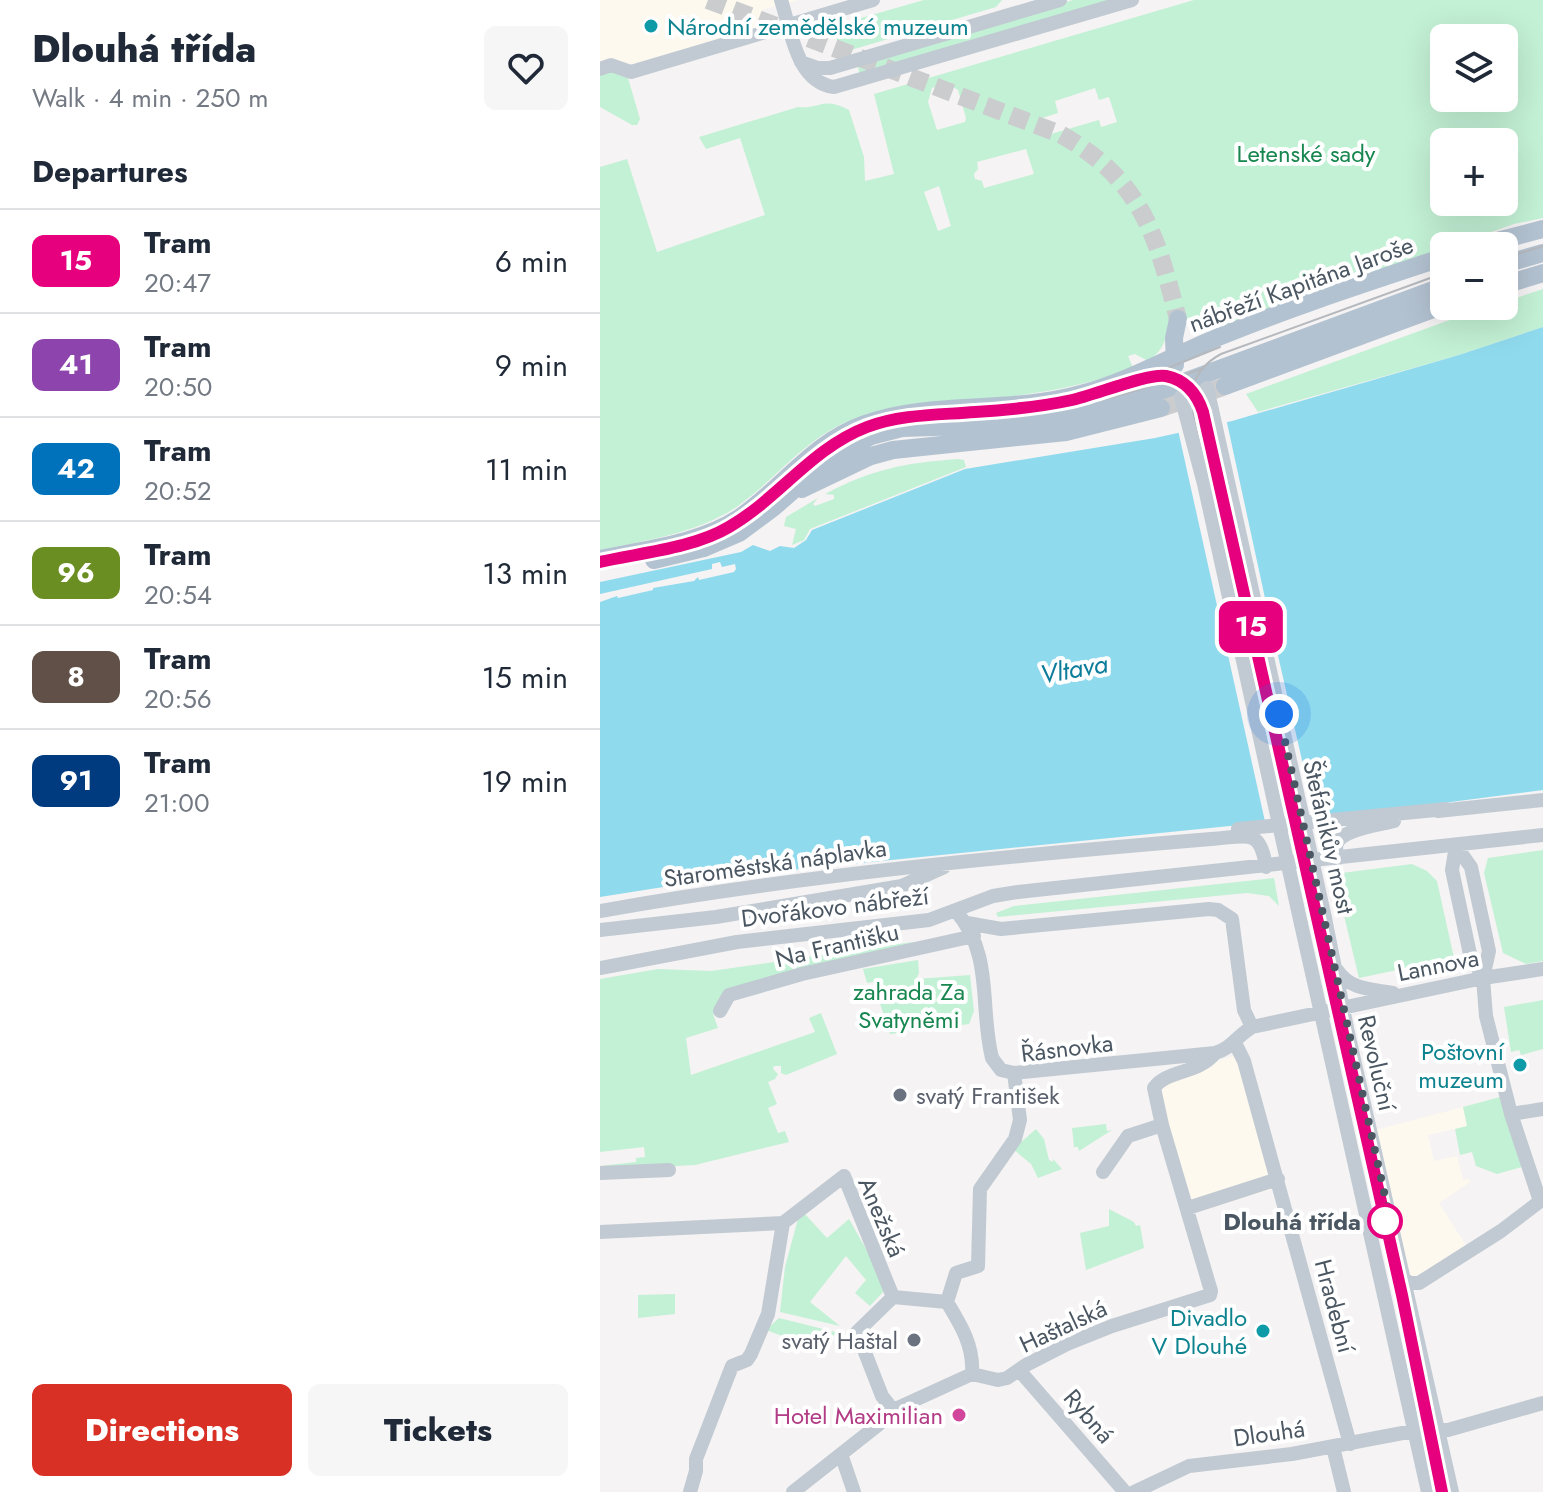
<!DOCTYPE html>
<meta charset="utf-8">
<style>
:root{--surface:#fff;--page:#f6f6f7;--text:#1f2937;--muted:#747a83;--line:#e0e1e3;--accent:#d93025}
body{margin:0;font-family:Jost,sans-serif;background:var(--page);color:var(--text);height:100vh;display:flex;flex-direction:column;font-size:30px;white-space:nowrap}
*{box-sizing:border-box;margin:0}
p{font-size:26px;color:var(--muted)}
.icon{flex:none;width:44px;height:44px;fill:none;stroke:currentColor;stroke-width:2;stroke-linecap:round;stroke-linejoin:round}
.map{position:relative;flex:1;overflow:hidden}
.details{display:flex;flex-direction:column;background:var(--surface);width:600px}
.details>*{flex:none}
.badge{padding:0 16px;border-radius:12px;font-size:28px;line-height:52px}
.tools{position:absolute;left:830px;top:24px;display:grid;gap:16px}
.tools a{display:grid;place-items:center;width:88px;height:88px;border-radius:12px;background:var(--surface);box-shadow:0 8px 32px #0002;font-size:40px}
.you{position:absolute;width:40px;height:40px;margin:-20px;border:6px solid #fff;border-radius:50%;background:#1a73e8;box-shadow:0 0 0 12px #1a73e833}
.map>.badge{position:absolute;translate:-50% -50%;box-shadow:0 0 0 4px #fff}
h2{padding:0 32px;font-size:30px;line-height:72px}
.round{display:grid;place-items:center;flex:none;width:84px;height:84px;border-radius:12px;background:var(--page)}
.headline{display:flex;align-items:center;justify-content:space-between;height:136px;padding:0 32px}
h1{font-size:38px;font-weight:800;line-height:60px}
.button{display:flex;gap:16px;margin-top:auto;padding:16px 32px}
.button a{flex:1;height:92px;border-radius:12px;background:var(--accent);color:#fff;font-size:32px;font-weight:800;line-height:92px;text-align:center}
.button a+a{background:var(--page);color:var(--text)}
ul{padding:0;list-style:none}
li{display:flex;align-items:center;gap:24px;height:104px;padding:0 32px;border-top:2px solid var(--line)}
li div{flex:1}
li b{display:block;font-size:30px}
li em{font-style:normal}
li .badge{min-width:88px;font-weight:700;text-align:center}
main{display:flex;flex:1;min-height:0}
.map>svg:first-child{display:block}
.commercial{fill:#fdf9ef}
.green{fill:#c3f1d5;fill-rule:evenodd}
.water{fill:#90daee}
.pier{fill:#f5f3f3}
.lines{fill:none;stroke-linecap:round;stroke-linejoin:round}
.major-tunnel{stroke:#caccce;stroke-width:18;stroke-dasharray:18 9;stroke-linecap:butt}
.minor{stroke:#c1cad2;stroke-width:14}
.major{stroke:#b3c2d1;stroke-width:18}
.tram{stroke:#b5b8bd;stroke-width:2}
.minor-bridge{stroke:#c1cad2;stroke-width:14}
.line-casing{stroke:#fff;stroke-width:18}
.line{stroke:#e6007e;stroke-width:12}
.walk{stroke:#4a5661;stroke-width:8;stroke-dasharray:0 14.4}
.culture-dot{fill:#0f9aa8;stroke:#fff;stroke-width:3}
.worship-dot{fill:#6b7280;stroke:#fff;stroke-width:3}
.stop-dot{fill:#fff;stroke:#e6007e;stroke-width:4}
.hotel-dot{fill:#d1479c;stroke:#fff;stroke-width:3}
.labels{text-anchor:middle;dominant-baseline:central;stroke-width:8;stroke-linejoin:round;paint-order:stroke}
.culture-label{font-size:24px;fill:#0d838f;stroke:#fff;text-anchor:end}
.park-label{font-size:24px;fill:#17864f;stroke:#fff}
.street-label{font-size:24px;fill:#4a5661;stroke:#fff}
.worship-label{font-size:24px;fill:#5b616d;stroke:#fff;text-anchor:start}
.stop-label{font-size:24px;font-weight:bold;fill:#4a5661;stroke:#fff;text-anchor:end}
.hotel-label{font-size:24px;fill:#b23c85;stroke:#fff;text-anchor:end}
.water-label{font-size:26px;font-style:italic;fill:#0c7c9b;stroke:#fff}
</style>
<main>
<section class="details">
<div class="headline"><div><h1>Dlouhá třída</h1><p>Walk · 4 min · 250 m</p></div><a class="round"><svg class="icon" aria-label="heart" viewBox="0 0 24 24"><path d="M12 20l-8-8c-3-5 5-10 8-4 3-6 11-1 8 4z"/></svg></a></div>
<h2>Departures</h2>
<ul>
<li><span class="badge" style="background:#e6007e;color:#fff">15</span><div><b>Tram</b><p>20:47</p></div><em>6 min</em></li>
<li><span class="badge" style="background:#8e44ad;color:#fff">41</span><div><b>Tram</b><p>20:50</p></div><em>9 min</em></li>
<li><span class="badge" style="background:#0072bc;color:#fff">42</span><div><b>Tram</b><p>20:52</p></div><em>11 min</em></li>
<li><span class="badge" style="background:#6b8e23;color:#fff">96</span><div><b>Tram</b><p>20:54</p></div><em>13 min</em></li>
<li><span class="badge" style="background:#605047;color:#fff">8</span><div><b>Tram</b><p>20:56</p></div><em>15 min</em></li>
<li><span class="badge" style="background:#003b80;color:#fff">91</span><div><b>Tram</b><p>21:00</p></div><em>19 min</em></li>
</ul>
<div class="button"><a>Directions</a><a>Tickets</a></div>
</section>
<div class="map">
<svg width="943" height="1492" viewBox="0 0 943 1492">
<rect width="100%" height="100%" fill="#f5f3f3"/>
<path class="commercial" d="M0,0H198L162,10L167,27L33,66L0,64Z
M644,1052L684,1186L582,1215L546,1087Z
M863,1107L868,1126L828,1135L834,1161L857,1156L863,1180L869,1179L870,1182L839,1203L867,1247L821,1277H807L776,1130Z"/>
<path class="green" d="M324,0H402L396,7L241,53L233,26Z
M473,0H518L264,74L259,72L258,66L261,62Z
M594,0H943V218L914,224L851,246H844V249L614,329L596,328L588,318L568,323C567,341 562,351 548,361L535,354L528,356L533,368C457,397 375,400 295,407C270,412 243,421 221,436C190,457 166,487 135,508C94,534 47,540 0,550V167L27,159L57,252L165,215L140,138L106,149L99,137L198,107C221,109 223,96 249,110L264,157L265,181L294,174L274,94ZM844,38H904V98H844ZM341,85H350L358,90L366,118L365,122L337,130L328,102L332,88ZM495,88L499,100L509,97L517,122L501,127L499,120L444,136L439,119L458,113L455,101ZM844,142H904V202H844ZM426,149L434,174L384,188L382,181L375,179L374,174L378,169L377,162ZM339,186L351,226L338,231L324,192Z
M9,69L28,78L40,119L37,125H32L0,107V72Z
M943,289V327L859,355L658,412L646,394L858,317L893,306H904V302Z
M358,459L364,460L366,467L210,529L204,540L192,545L196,529L184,526L186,517L218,498L213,504L215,506L234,499V495L225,494C273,469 304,463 358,459Z
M943,850V961L926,964L903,953L884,873L888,858Z
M812,864L827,871L837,881L854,958L759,978L734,874Z
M674,878L679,906L669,896L647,893L398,917L396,913L414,906Z
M313,942L312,946L124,991L113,1014L118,1028L86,1038L91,1075L215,1032L209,1018L221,1013L237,1054L186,1075L181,1073V1066H174L173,1069L178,1074L175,1079L168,1082L177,1104L168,1108L178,1133L185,1131L189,1142L95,1165L0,1170V1166L36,1162V1158L45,1157L44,1147L0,1152V979L58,969L111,971Z
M318,960L319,973L316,979L370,975L374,1011L369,1024L290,1034L273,982L267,983L263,969Z
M943,1000V1049L921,1055L919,1050L911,1052L904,1007Z
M900,1097L922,1167L897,1174L876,1166L872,1152L860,1155L855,1129L867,1126L863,1107Z
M506,1124L507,1131L512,1130L479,1151L478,1147H474L472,1128Z
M436,1129L444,1139L449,1160L453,1162V1159L462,1169L438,1178L431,1164L413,1149Z
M509,1209L534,1222L536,1226L540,1225L544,1248L486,1270L480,1233L509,1226Z
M203,1212L227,1238L249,1219L279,1272L284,1291L270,1306L255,1293L266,1280L246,1256L210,1302L240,1326L180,1312L185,1267L199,1215Z
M75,1294V1314L38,1318V1295Z
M179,1318L239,1333L209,1346L166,1330Z"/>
<path class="water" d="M943,327V790L789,810L133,876L0,897V582L141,552L153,545L170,551L180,546L194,548L206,540L212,530L365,469L555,438L632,421L859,355Z"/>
<path class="pier" d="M626,418L668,612L716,821L666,826L578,430Z
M120,562L122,567L135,564L136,569L134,572L99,580L98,577L94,581L53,588V590L18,598L17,596L0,602V594L112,569V564Z"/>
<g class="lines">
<path class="major-tunnel" d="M108,0L460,134C542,180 556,234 578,319
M561,408L623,387"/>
<path class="minor" d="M181,0C191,30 196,82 234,87L532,0
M201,62L218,68H230L460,0
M0,69L11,65L31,72L273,0
M612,410L647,567
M838,811L943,800
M638,829L846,809
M856,846L871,867L889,951L883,978L886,1016L911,1114L940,1201
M856,846L852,870L870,954L883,978
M737,859C737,858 736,847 736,846C739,829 780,825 794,821
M0,911C202,875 407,856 611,839C646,837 660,826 666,867
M356,911C394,956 379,1005 392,1058L401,1070L414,1073L615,1053C632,1048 637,1036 652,1027L883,978L943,969
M725,918L748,1033L852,1492
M367,923L401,929L609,909L618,910L632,919L644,1010L652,1027
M701,924L828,1492
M0,930L116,917L302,886L344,867
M0,968L137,942L329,920L393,896L418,892L943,835
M737,970C750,990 772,989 793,993
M120,1011L129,995L202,974L374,936
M635,1043L644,1061L750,1444
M911,1114L943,1109
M503,1172L528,1136L562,1125
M0,1173L69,1170
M588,1208L678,1179
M183,1223L244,1176L293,1297
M0,1232L183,1223
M804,1279L810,1283H819L901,1231L943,1199
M347,1302L356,1273L378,1266L380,1189L415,1139L420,1120L414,1073
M347,1302C361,1325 374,1346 372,1374
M419,1370L525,1492
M293,1410L282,1396L257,1332L293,1297L347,1302
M733,1447L744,1492
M241,1454L254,1492
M90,1492L96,1471V1459L132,1366L147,1360L151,1354L168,1314L183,1223
M193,1492L278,1425L293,1410L372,1374L398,1380L407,1378L426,1365L467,1344L512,1326L610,1295L611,1291L562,1125L554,1088C566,1070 599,1074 615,1053
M534,1492L589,1466L692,1454L829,1428L848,1430L943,1403"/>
<path class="major" d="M878,246L943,229
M904,264L943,253
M904,285L943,273
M575,365L574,338L578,319
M625,386L844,305
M202,489L271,456L293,450L466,432L561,408
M0,559C46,549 99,544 139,518C183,488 213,442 265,424C332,400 410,414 481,394C530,381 574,355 621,336C694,306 769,282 844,257
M54,560L104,548L139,533L174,507L230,458L271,436L302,428L397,425L451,418L497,409L565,389L844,286"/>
<path class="tram" d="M904,258L943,246
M553,374L620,347
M0,568C46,558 99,553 140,529C187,501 217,452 271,433C319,416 372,421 422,415C484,408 545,389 604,368
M836,1492L796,1299L617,505C610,477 586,412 593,387C597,372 608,361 621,354L844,273"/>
<path class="minor-bridge" d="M607,388L612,410
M581,397L604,484L701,924
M647,567L725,918"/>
</g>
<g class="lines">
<defs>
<path id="line" d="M0,562C40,553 94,548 129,527C179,498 212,448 267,427C301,414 339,415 375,412C408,410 440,407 472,400C495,395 548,373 566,376C586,380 597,394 603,412L802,1295L842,1492"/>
</defs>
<use href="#line" class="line-casing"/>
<use href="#line" class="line"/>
<path class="walk" d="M679,714L790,1219L785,1221"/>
</g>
<g class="culture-dot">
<circle cx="51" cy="26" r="8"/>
<circle cx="920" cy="1065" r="8"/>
<circle cx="663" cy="1331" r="8"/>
</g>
<g class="worship-dot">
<circle cx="300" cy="1095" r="8"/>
<circle cx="314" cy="1340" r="8"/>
</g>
<circle class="stop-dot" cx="785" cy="1221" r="16"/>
<circle class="hotel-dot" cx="359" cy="1415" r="8"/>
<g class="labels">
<g class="culture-label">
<text x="67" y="26" text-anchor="start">Národní zemědělské muzeum</text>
<text x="904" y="1051">Poštovní<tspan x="904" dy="28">muzeum</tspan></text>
<text x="647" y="1317">Divadlo<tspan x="647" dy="28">V Dlouhé</tspan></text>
</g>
<g class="park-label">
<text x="706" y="153">Letenské sady</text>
<text x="309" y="991">zahrada Za<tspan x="309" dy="28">Svatyněmi</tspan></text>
</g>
<g class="street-label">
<text transform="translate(701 284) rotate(-20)">nábřeží Kapitána Jaroše</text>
<text transform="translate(729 837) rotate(77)">Štefánikův most</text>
<text transform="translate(175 863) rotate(-8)">Staroměstská náplavka</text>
<text transform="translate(235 907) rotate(-7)">Dvořákovo nábřeží</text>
<text transform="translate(237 945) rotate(-13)">Na Františku</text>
<text transform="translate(838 965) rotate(-11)">Lannova</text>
<text transform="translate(467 1048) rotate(-7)">Řásnovka</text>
<text transform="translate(777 1063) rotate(77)">Revoluční</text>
<text transform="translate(282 1217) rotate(67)">Anežská</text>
<text transform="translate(735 1306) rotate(75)">Hradební</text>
<text transform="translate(463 1326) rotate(-25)">Haštalská</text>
<text transform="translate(489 1416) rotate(49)">Rybná</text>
<text transform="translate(669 1433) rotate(-8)">Dlouhá</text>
</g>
<g class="worship-label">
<text x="316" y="1095">svatý František</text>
<text x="298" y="1340" text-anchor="end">svatý Haštal</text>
</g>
<g class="stop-label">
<text x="761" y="1221">Dlouhá třída</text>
</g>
<g class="hotel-label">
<text x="343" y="1415">Hotel Maximilian</text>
</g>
<g class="water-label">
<text transform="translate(474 669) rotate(-10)">Vltava</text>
</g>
</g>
</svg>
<div class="tools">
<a><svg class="icon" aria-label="layers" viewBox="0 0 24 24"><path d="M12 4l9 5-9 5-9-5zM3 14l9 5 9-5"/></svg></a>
<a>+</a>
<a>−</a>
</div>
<div class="you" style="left:679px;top:714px"></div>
<b class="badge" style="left:651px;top:627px;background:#e6007e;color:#fff">15</b>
</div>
</main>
